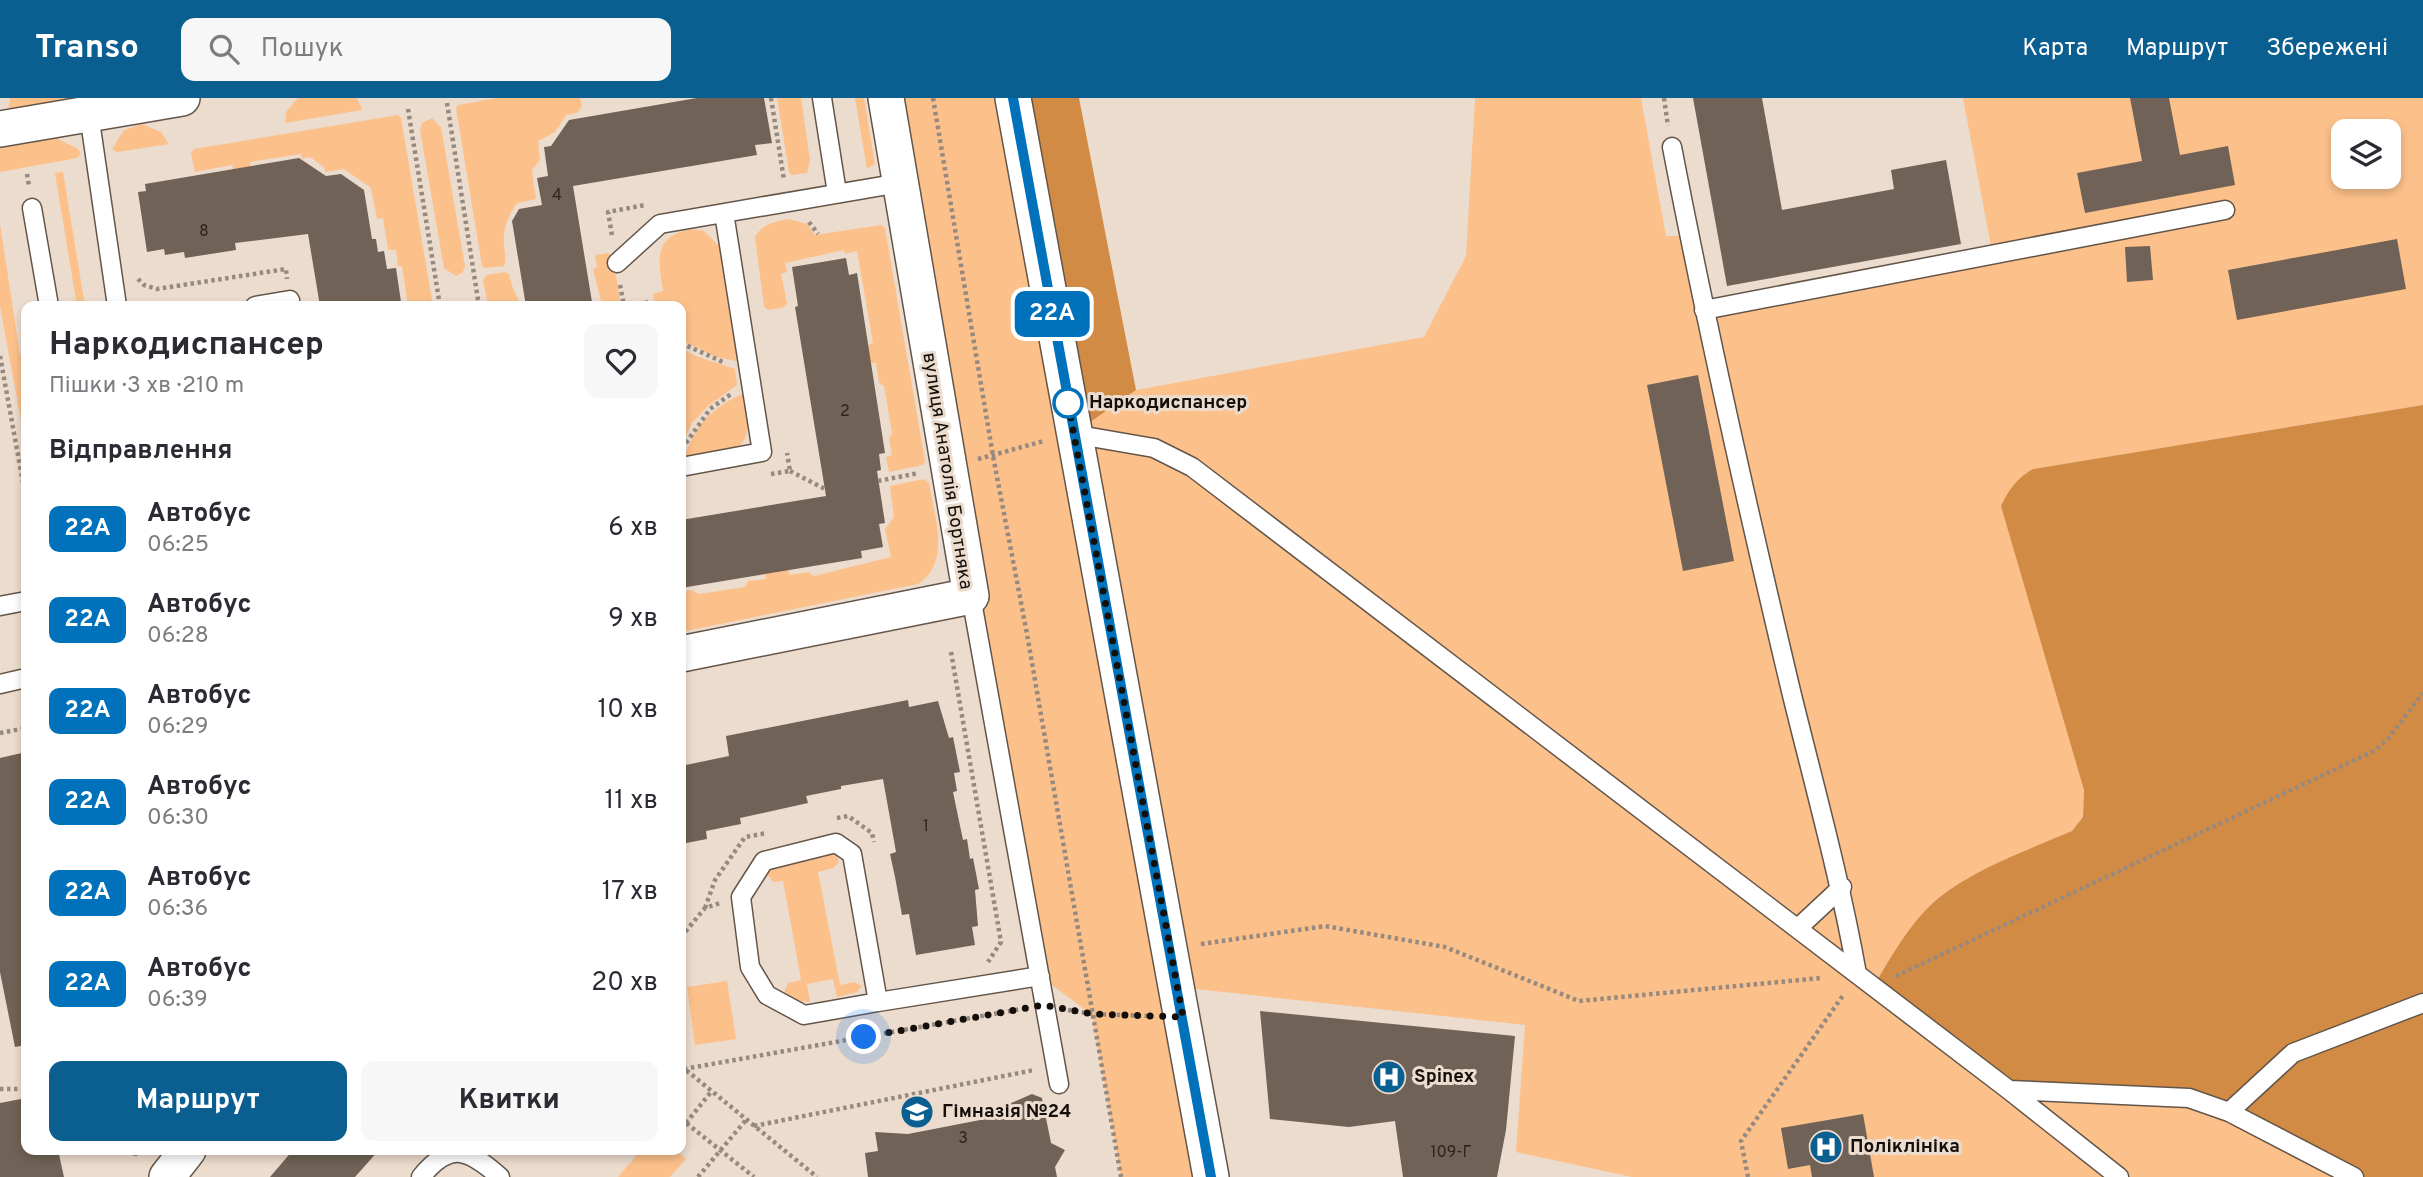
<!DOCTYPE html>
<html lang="uk">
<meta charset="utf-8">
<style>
:root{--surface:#fff;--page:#f7f7f7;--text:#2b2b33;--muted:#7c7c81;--accent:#0a5e90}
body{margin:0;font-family:Overpass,sans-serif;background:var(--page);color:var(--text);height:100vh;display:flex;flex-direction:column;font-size:26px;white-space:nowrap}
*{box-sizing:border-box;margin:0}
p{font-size:23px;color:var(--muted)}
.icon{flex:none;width:38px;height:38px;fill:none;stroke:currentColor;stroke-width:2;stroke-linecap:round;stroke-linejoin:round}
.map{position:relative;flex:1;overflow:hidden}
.drawer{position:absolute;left:21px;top:203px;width:665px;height:854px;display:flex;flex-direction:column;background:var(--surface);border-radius:14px;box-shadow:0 4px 10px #0003}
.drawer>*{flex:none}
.badge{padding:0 14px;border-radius:10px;font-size:24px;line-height:46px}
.fabs{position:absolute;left:2331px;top:21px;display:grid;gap:14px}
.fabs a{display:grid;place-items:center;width:70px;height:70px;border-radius:14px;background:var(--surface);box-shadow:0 4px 10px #0003;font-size:35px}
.you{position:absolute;width:35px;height:35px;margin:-18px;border:5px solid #fff;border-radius:50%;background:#1a73e8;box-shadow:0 0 0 10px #1a73e833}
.map>.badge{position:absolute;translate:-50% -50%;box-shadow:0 0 0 4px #fff}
h2{padding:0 28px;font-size:26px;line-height:63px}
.round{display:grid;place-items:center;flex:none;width:74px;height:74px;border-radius:14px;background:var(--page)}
.headline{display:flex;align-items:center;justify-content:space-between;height:119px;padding:0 28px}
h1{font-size:33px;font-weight:700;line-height:52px}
.primary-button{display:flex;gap:14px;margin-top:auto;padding:14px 28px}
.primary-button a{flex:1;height:80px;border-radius:14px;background:var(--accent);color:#fff;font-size:28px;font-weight:700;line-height:80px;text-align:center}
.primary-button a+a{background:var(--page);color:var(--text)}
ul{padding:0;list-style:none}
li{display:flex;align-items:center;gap:21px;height:91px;padding:0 28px}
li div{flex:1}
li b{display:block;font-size:26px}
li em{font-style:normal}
li .badge{min-width:77px;font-weight:700;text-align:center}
header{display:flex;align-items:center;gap:42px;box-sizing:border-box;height:98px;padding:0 35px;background:var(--accent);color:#fff}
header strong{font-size:33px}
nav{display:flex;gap:38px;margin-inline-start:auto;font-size:24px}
.search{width:490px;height:63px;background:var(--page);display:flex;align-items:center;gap:18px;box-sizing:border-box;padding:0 24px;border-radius:14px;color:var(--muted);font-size:26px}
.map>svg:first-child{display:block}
.green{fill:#fcc08b;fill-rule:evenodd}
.forest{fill:#d28b45}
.building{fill:#706256}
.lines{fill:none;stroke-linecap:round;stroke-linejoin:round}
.lane-casing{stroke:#635549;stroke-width:21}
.street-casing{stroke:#635549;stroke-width:38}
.path{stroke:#968a80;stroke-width:4.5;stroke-dasharray:3.5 3.5;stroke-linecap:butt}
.lane{stroke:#fff;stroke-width:18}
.street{stroke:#fff;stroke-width:35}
.line-casing{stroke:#fff;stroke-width:16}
.line{stroke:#0072bc;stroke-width:10}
.walk{stroke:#140f0a;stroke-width:7;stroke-dasharray:0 12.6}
.stop-dot{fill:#fff;stroke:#0072bc;stroke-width:3.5}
.labels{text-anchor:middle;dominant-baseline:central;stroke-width:6;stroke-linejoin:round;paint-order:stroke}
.number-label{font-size:16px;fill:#2b241d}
.stop-label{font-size:19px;font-weight:bold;fill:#140f0a;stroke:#ecdcce;text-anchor:start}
.street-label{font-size:19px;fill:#140f0a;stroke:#ecdcce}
.poi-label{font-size:19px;font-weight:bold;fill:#140f0a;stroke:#ecdcce;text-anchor:start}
</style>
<header>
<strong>Transo</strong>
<div class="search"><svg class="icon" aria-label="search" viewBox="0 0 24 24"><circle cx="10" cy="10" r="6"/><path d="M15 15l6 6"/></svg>Пошук</div>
<nav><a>Карта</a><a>Маршрут</a><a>Збережені</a></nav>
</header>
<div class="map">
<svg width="2423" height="1079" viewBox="0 0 2423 1079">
<rect width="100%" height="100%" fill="#ecdcce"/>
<path class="green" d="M10,0H89L8,13Z
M298,0H357L362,12L285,25L286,14Z
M497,0H580L582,8L577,15L566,17L555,34L538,43L540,62L532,72L536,101L517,105C510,115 505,126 504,137C502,148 508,157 504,168L485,170L482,168L456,10L458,7Z
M777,0H801L810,62L807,75L792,77L789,74Z
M855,0H864L875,66L867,71Z
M886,0H1013L1074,335L1136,292L1424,239L1466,158L1475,0H1641L1666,138H1689L1703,212L1993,159L1963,0H2423V307L2033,371L2084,692L2083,719L2072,733L1968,780L1939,799L2189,1000L2354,1079H1632L1516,1054L1525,927L1177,889L1209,1079H1121L1092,917L1040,878ZM2343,33H2389V79H2343Z
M398,17L401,20L433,208H408L402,168H398L396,152H388L383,120L377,121L371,90L344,71L325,74L324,69L310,59L302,61L301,56L250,64L251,70L234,73L232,67L195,74L191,55L194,51Z
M432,20L441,29L465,168L463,174L456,178L444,170L420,32L422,25Z
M142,26L161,34L169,46L117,54L112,51L124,32Z
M54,39L78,51L81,56L77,60L0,74V49Z
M63,74L85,208H77L55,75Z
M789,121L807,126L815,137L881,127L885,130L925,363L923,367L889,374L886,359L892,357L889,340L892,335L884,288L879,285L876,265H869L866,248L873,245L857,153L845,156L844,152L785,165L787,174L781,176L787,205L784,209L769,212L764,209L755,139C763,125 774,124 789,121Z
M0,126L20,257L26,256V350L0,208Z
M692,131L704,133L720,149L741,264L716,259L681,242V208H655L653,196L663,193C658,161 653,138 692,131Z
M608,155L613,159L621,208H597V204L601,203L593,171L597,169L595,157Z
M505,174L509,176C511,189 517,196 520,208H488L483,182L487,177Z
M681,250L696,258L735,271L737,287L708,308L692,325L681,349Z
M745,295C754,359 741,350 684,361C694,328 713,308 745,295Z
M924,381L929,385C934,419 952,463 918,486L681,534V494L691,492L699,496L745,489L748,483L766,481L765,473L788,470L789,477L808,474L814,478L891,459L885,431L894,419L890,388Z
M831,755L837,758L839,764L833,770L818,774L840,887L854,884L862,888L857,894L837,899L833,881L807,886L810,904C800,903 790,903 784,895L788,885L801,882L783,783L773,784L767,776L775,767Z
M727,883L736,941L695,947L687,889Z
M641,1052H675L686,1061L670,1079H618Z"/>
<path class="forest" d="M1013,0H1079L1136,292L1073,336Z
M2423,307V1079H2354L2208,1005L2009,992L1874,888C1892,857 1912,821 1941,798C1979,769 2028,752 2072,733L2083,719L2084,692L2001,408C2009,391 2017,380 2033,371Z"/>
<path class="building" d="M697,0H764L772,45L755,47L757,57L573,88L592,204L570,208H526L512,123L519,111L542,107L537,80L548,78L544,49L551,48L569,22Z
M1693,0H1762L1782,112L1894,91L1891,72L1946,62L1961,146L1727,188Z
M2130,0H2169L2180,57L2228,48L2235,87L2085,115L2077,75L2142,63Z
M299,60L326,78L341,76L364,92L372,141H376L378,154L384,153L387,171L396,170L401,204L393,205L394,208H320L308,136L235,145L236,152L185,160L184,154L165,157L164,151L147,154L138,94L146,93L145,86Z
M2397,141L2406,191L2237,222L2228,172Z
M2150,148L2153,182L2127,184L2125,149Z
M846,160L849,177L857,175L885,355L879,356L881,372L877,373L885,425L879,426L883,449L861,453L862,460L681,490V422L826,398L795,209L798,208L792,169Z
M1698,277L1734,463L1683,473L1647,287Z
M908,602L909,609L938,603L949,640L953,639L960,674L954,675L957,693L953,694L963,742L967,741L970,761L973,760L979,791L975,792L978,828L972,829L975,847L916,857L909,816L902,817L895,779L890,756L896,754L883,681L841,688V691L806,698L808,705L740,720L741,726L706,733L707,741L681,746V668L729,658L726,638Z
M26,654V947L15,949L0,874V660Z
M1260,913L1515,938L1506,1032L1497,1079H1403L1395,1023L1349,1029L1270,1021Z
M1032,996L1042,1000L1051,1045L1065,1052L1055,1069L1057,1079H868L865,1055L878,1053L875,1034L908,1036L1011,1016L1009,1006Z
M26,1000V1052H58L64,1079H0V1005Z
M1863,1016L1874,1079H1812L1810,1067L1788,1071L1781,1030Z
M293,1052H379L355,1079H270Z"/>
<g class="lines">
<defs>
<path id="lane" d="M822,0L837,95
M89,16L117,208
M1672,49C1707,231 1748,412 1791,593C1814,687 1840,780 1857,876
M32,110L49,208
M617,165L660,126L724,115
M255,208L290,202
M1704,212L2225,112
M1073,336L1154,350L1192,369L2009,992L2119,1079
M681,369L762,354L724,115L900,85
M971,498L1059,986
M0,508L26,503
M0,586L26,580
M1798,830L1842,789
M878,904L804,917L767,897L750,869L741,799L764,763L836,745L852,756L878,904L1040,878
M2009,992L2189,1000L2229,1014L2354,1079
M2229,1014L2293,955L2423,905
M421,1079C451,1042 469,1052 500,1079"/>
<path id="street" d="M1013,0L1211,1079
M0,31L182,0
M681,556L971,498L886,0
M167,1079L188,1052"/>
</defs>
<use href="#lane" class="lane-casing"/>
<use href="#street" class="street-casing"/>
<path class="path" d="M771,0L784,82
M933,0L993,358L1027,536L1121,1079
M1664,0L1668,28
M447,5L479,208
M408,11L440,208
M27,76L29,88
M809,124L818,136
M612,137L608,114L645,107
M138,181L144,187L157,191L286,171L287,181
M620,187L624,208
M624,208L650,204L652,208
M681,245L725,265
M0,258L26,401
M686,345L710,311L731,296
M978,361L1044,343
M790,373L825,391
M771,376L790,373L787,355
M878,383L919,375
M951,554L1001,844L988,864
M0,635L26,630
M837,720L848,718L872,735L874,744
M705,810L715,782L745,739L767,735
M681,839L705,810L720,805
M1201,846L1325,828L1445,849L1579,903L1821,880
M1896,878L2374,653L2387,642L2423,595
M1068,912L1092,916L1149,918
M681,968L817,1079
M684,971L1021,911
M0,991H23
M681,1021L754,1079
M686,1025L711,994
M754,1028L1034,972
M135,1058L136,1052
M698,1079L746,1022
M1748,1079L1741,1043L1844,896"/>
<use href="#lane" class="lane"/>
<use href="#street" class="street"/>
</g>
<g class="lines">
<defs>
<path id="line" d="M1013,0L1211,1079"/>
</defs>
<use href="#line" class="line-casing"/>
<use href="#line" class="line"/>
<path class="walk" d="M864,939L1044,907L1092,916L1183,919L1068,305"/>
</g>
<defs>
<symbol id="hospital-disc" viewBox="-11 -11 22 22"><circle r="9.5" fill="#0a5e90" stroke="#ecdcce"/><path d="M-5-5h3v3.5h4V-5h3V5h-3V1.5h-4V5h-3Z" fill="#fff"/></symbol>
<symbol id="school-disc" viewBox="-11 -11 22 22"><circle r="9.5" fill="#0a5e90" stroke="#ecdcce"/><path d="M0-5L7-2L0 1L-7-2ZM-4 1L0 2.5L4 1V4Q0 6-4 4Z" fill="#fff"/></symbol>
</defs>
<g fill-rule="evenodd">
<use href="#hospital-disc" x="1370" y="960" width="38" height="38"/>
<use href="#school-disc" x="898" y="995" width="38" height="38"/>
<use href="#hospital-disc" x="1807" y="1030" width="38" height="38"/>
</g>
<circle class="stop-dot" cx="1068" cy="305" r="14"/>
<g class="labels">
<g class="number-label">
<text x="557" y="98">4</text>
<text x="204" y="134">8</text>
<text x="845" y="314">2</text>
<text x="926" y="729">1</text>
<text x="963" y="1041">3</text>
<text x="1451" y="1055">109-Г</text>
</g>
<g class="stop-label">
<text x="1089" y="305">Наркодиспансер</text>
</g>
<g class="street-label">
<text transform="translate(947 373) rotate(81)">вулиця Анатолія Бортняка</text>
</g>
<g class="poi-label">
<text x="1414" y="979">Spinex</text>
<text x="942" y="1014">Гімназія №24</text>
<text x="1850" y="1049">Поліклініка</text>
</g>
</g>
</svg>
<div class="fabs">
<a><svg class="icon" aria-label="layers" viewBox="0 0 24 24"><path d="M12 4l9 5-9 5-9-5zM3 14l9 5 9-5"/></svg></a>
</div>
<div class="you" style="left:864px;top:939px"></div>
<b class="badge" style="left:1052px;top:216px;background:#0072bc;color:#fff">22А</b>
<section class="drawer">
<div class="headline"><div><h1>Наркодиспансер</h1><p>Пішки · 3 хв · 210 m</p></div><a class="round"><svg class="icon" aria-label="heart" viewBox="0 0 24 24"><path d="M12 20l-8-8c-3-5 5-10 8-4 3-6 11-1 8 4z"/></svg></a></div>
<h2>Відправлення</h2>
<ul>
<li><span class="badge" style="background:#0072bc;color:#fff">22А</span><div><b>Автобус</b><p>06:25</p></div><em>6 хв</em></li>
<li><span class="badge" style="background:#0072bc;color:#fff">22А</span><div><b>Автобус</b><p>06:28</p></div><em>9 хв</em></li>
<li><span class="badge" style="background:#0072bc;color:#fff">22А</span><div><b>Автобус</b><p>06:29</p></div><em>10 хв</em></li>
<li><span class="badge" style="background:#0072bc;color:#fff">22А</span><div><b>Автобус</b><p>06:30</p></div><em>11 хв</em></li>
<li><span class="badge" style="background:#0072bc;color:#fff">22А</span><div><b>Автобус</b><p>06:36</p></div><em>17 хв</em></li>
<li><span class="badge" style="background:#0072bc;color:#fff">22А</span><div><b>Автобус</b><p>06:39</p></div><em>20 хв</em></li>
</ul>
<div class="primary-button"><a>Маршрут</a><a>Квитки</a></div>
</section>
</div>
